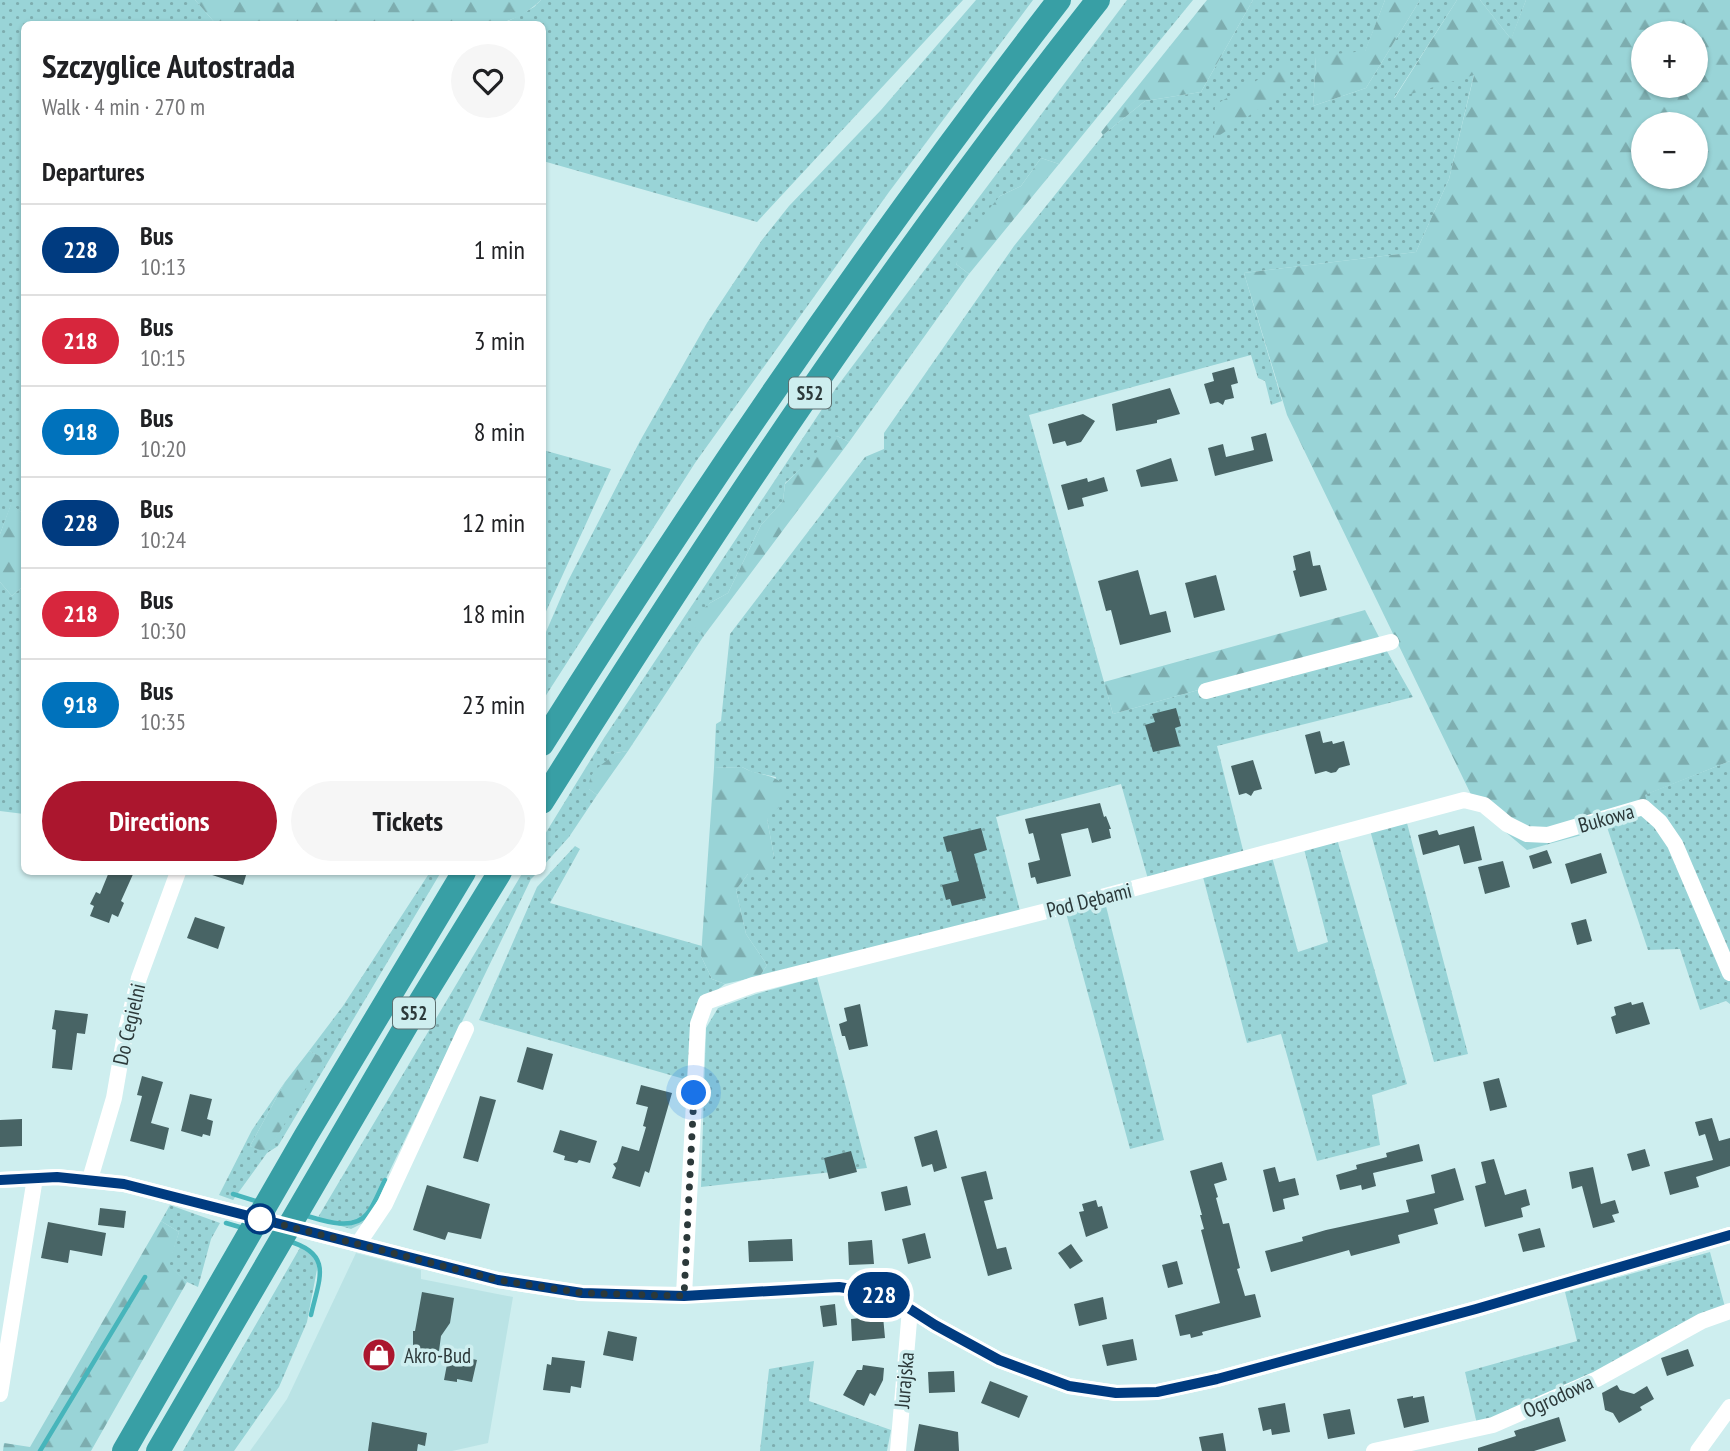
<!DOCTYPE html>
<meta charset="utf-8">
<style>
:root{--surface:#fff;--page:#f6f6f6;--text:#202124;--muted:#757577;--line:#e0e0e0;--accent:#ab162e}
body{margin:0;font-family:"PT Sans Narrow",sans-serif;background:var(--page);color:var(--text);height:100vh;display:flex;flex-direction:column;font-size:26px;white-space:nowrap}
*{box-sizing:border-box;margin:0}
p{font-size:23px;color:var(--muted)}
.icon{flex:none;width:38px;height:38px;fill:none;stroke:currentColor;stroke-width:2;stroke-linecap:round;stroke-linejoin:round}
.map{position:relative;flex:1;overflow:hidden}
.details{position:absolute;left:21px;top:21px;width:525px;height:854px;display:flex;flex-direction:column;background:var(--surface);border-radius:10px;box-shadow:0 2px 5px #0004}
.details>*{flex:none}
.badge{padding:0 14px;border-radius:23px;font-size:24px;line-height:46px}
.tools{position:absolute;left:1631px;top:21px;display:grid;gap:14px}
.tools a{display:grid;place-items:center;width:77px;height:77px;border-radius:50%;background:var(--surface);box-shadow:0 2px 5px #0004;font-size:35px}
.you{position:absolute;width:35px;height:35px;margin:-18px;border:5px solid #fff;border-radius:50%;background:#1a73e8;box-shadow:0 0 0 10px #1a73e833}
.map>.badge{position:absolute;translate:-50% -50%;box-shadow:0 0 0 4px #fff}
h2{padding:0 21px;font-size:26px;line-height:63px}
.round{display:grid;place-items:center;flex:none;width:74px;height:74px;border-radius:37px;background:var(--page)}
.head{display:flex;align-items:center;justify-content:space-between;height:119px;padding:0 21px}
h1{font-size:33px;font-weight:600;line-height:52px}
.button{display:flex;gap:14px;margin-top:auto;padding:14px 21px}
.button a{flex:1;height:80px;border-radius:42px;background:var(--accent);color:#fff;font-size:28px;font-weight:600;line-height:80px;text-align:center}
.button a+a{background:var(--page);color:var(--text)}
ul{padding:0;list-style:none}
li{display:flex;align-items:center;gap:21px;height:91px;padding:0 21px;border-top:2px solid var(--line)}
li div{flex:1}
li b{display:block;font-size:26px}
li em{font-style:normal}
li .badge{min-width:77px;font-weight:700;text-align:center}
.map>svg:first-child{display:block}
.built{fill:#bae3e5}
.green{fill:url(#green-dots)}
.forest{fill:url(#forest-firs);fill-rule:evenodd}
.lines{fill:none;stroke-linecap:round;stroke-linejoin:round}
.stream{stroke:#47b5bb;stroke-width:4.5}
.building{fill:#486465}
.minor{stroke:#fff;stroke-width:16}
.highway{stroke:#389fa5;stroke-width:24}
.line-casing{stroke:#fff;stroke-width:16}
.line{stroke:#003b80;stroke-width:10}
.walk{stroke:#2c393a;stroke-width:7;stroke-dasharray:0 12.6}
.stop-dot{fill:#fff;stroke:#003b80;stroke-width:3.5}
.labels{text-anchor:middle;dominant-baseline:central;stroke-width:7;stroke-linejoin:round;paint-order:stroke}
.shield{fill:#ceeeef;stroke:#5d6f70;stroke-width:2}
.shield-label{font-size:19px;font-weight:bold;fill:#2c393a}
.street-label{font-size:21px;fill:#2c393a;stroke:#ceeeef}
.poi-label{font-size:21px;fill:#2c393a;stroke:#ceeeef;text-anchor:start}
</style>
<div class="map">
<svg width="1730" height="1451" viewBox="0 0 1730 1451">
<defs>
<pattern id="green-dots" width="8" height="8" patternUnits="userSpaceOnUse" patternTransform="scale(1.75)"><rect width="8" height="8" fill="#99d4d7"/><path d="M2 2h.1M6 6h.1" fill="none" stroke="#7dadaf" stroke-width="1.8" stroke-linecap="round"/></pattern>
<pattern id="forest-firs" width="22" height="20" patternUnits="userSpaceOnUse" patternTransform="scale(1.75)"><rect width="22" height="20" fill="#99d4d7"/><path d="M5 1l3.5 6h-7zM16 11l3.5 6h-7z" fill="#7dadaf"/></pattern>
</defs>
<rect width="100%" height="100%" fill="#ceeeef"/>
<path class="built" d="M356,1253L421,1270V1279L513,1297L488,1443L452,1451H250L287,1399Z"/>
<path class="green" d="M0,0H195L216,24H24V514L11,505L0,534Z
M541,0H963L757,222L543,161L542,24H503L534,7Z
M976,0H1033L889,192L695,463L543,700V639L568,581L640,441L707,323L762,240L789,206L881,110Z
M1127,0H1193L1059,164L1041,158L1021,186L1000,196L956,264L969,274L849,442L837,436L785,483L783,501L761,525L728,593L710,603L693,624L703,637L628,751L615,753L589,789L597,795L569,837L543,866L542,839L604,738L836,388Z
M1253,0H1385L1365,52L1316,57L1313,106L1366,88L1420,0H1457L1394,98L1474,74L1449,179L1416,252L1244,273L1282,401L1271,405L1265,381L1258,378L1251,355L1029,415L1113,714L1380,639L1413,697L1217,746L1244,854L1148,879L1121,784L996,817L1020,911L760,976L767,965L746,934L736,890L748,874L774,856L767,819L776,777L752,772L742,767L714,768L716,724L721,721L730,634L865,457L884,449V433L1014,246L1103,135L1145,101L1201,92Z
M1480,0H1526L1511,40V39Z
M543,450L611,469L543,618L542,450Z
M0,582L12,596L21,588H24V814L0,811Z
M1730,761V1004L1726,1001L1700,1010L1680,949L1648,950L1607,827L1650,816L1644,795Z
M1407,823L1468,1054L1434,1062L1370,830Z
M1337,839L1407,1084L1372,1095L1380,1145L1317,1161L1281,1034L1247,1043L1203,877L1272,857L1298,952L1328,942L1304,849Z
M575,846L580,849L550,903L702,946L701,956L712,979L725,984L707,998L691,1081L479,1020L537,887Z
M430,872H441L278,1146L267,1153L233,1200L219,1195L252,1130L285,1082L250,1146L267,1152L323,1058L309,1051L343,1006Z
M523,872H538L531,879L516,910L365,1222L351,1229L317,1219Z
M1105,902L1164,1140L1130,1149L1066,913Z
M817,977L867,1168L701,1187L706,1028L718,1008L756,994Z
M170,1205L220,1223L211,1239L198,1287L187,1282L168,1265L179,1232L161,1221Z
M301,1246L313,1253L318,1264L307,1322L279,1387L234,1451H183Z
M1710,1252L1725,1307L1585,1382L1477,1424L1465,1372L1577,1341L1565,1292Z
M814,1361L809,1401L891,1430L887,1451H760L769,1369Z"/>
<path class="forest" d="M195,0H541C516,24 487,30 454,21L453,24H216Z
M1207,0H1253L1201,92L1145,101L1103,135L1101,132Z
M1385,0H1420L1366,88L1313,106L1316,56L1365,51Z
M1457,0H1480L1511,39L1526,0H1730V761L1645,795L1651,816L1527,850L1478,809L1287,415L1244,273L1416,252L1449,179L1474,75L1394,99ZM1643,33H1696V86H1643ZM1643,124H1696V177H1643Z
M1290,61L1289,89L1214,139L1215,105Z
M1041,158L1059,164L969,274L956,264L973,228L1000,196L1021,186Z
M837,436L849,442L703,637L692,624L693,618L710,603L728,593L761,525L783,501L785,484L831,438Z
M11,504L24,514V588H21L12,596L0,582V534Z
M1365,610L1380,639L1113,714L1104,682Z
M628,751L597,795L589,789C588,768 604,766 615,753Z
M742,767C763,779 780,770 789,797L767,819L774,856L767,873L748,874L736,890L746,934L767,965L760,976L725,984L712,979L701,956L714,768Z
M309,1051L324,1058L267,1153L250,1146L285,1082Z
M161,1221L179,1232L169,1265L187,1282L91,1451H3L4,1443L30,1447Z"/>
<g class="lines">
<path class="stream" d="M233,1194L259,1202
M304,1215C321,1220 353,1232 367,1214C375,1204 379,1191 385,1180
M226,1223L243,1228
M288,1241C334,1254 319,1279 311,1315
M40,1451L145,1277"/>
</g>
<path class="building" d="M1234,367L1238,383L1231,385L1234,398L1225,400L1223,405L1218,402L1210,404L1204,384L1214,381L1212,373Z
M1170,388L1180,414L1157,420V423L1116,431L1112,404Z
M1083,414L1095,421L1081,442L1067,446L1065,441L1053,444L1048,424Z
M1266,433L1273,461L1215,476L1208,448L1223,444L1226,457L1254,450L1251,437Z
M1171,458L1178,481L1141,487L1136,470Z
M1104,477L1108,491L1082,498L1084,506L1068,510L1061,485L1087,478L1088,482Z
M1310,551L1313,566L1320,565L1327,590L1300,597L1293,571L1296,570L1293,556Z
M1138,570L1150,615L1166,611L1171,632L1120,645L1111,610L1106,611L1098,581Z
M1216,575L1225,610L1194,618L1185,583Z
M1176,708L1181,726L1175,728L1180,746L1153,752L1145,725L1155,722L1152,714Z
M1320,731L1323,743L1332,741L1333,744L1344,741L1350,765L1339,768L1336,772L1331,773L1326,771L1315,774L1305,735Z
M1253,760L1262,789L1254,791L1251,796L1246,793L1239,795L1231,766Z
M1100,803L1104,817L1106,816L1111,829H1109L1111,838L1092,843L1088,828L1061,834L1071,876L1037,884L1035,877L1031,878L1028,863L1040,860L1033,833L1029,834L1025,819Z
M1474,826L1482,860L1464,864L1459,845L1423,855L1418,835L1437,830L1439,835Z
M981,828L987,850L974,854L986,898L952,906L950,899L946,900L942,885L959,881L951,851L947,852L943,837Z
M1547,850L1552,863L1533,869L1529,856Z
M1601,853L1607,873L1571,884L1565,864Z
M1503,861L1510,887L1485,894L1478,867Z
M109,872H134L121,901L124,903L118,917L112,914L109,923L90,916L94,906L90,904L96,892L100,894Z
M209,872H247L243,885L209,874Z
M195,917L225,927L218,949L187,938Z
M1586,919L1592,941L1577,945L1571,923Z
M1631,1002L1632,1005L1643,1002L1650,1024L1616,1034L1611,1017L1616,1015L1614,1007Z
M860,1004L868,1046L849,1050L845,1036H842L839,1024L847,1021L844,1008Z
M55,1010L88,1014L85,1034L77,1033L72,1070L52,1068L56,1030L52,1029Z
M527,1047L553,1054L543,1090L517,1082Z
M142,1076L163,1082L151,1123L169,1128L164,1150L130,1141L142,1096L137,1095Z
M1499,1078L1507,1107L1490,1111L1483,1082Z
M641,1085L672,1093L649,1173L645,1171L640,1187L612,1178L616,1168L613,1164L617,1162L622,1146L639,1151L646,1127L643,1126L648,1107L636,1104Z
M190,1094L212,1099L207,1119L213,1121L210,1136L203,1134L202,1137L181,1131Z
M480,1096L496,1100L478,1162L463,1158Z
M1712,1118L1719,1141L1730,1138V1166L1696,1177L1699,1187L1670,1195L1664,1172L1713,1160L1705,1134L1699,1136L1695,1122Z
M22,1119V1146L0,1147V1120Z
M560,1130L597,1141L590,1163L579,1160L577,1163L564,1160L565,1156L553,1152Z
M937,1130L947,1168L934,1172L932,1164L922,1167L914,1137Z
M1419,1144L1423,1161L1373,1173L1376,1186L1362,1190L1361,1185L1340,1190L1336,1175L1357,1169L1356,1165L1387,1157L1386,1153Z
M1645,1149L1650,1166L1632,1171L1627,1154Z
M851,1151L857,1172L829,1179L824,1158Z
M1494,1159L1505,1195L1526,1189L1530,1205L1521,1208L1523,1217L1485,1227L1475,1186L1486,1183L1481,1162Z
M1222,1162L1227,1180L1214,1184L1218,1197L1216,1198L1223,1224L1229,1223L1240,1268L1237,1269L1245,1296L1255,1294L1261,1317L1202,1332L1203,1335L1191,1338L1190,1334L1180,1336L1175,1315L1220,1303L1201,1230L1204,1229L1200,1215H1202L1190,1171Z
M1275,1167L1279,1182L1295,1178L1299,1195L1283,1199L1285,1209L1273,1212L1263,1170Z
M1593,1167L1601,1204L1615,1200L1619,1213L1612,1215L1615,1222L1593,1228L1582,1186L1572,1189L1569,1172Z
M1455,1168L1464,1200L1434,1209L1438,1224L1398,1235L1400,1243L1351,1256L1349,1250L1271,1272L1265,1251L1303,1241L1302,1237L1326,1230L1409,1212L1406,1200L1435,1193L1431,1175Z
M986,1171L993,1199L984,1201L997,1249L1006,1247L1012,1269L988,1276L961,1177Z
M427,1185L490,1204L481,1239L448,1232L445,1240L413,1230Z
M907,1186L911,1205L885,1211L881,1192Z
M1096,1200L1098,1207L1102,1206L1108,1228L1086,1237L1079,1212L1084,1211L1082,1204Z
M100,1208L126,1211L124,1228L98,1225Z
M48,1222L106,1233L102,1256L70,1250L68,1263L41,1258Z
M1540,1228L1545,1247L1523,1252L1518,1234Z
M925,1233L931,1258L908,1264L902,1239Z
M792,1239L793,1261L749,1262L748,1241Z
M872,1240L874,1264L849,1265L848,1242Z
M1071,1244L1083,1261L1070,1269L1058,1253Z
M1177,1261L1183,1284L1168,1288L1162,1265Z
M422,1292L454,1298L450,1323L441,1336L439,1351L413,1348V1331H415Z
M1103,1297L1107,1319L1079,1326L1074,1304Z
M859,1301L871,1304L872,1317L883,1316L885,1338L852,1341L851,1319L861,1318Z
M835,1304L837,1325L823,1327L820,1306Z
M608,1331L637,1337L633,1361L603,1355Z
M1133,1339L1137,1360L1107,1366L1102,1345Z
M1688,1349L1694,1366L1667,1376L1661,1358Z
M449,1354L477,1360L472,1382L457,1379V1382L444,1380Z
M552,1357L585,1361L581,1388L571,1386L570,1393L543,1390L547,1364L551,1365Z
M863,1365L884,1368L883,1380L875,1396L870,1393L864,1406L843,1395L857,1370H862Z
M954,1371L955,1392L929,1393L928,1372Z
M990,1381L1028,1396L1019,1418L981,1403Z
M1617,1385L1620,1390L1634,1394L1647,1386L1654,1399L1640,1407L1642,1410L1619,1423L1613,1413L1605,1410L1602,1393Z
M1413,1396V1398L1424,1396L1429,1422L1404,1428L1397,1399Z
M1285,1403L1290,1432L1272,1435L1271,1429L1263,1431L1258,1408Z
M1350,1409L1355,1434L1328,1439L1323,1414Z
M1559,1417L1566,1441L1534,1451H1478V1448L1516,1436L1514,1431Z
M372,1422L427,1433L425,1446L418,1444L417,1451H368Z
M919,1424L958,1432L959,1451H914Z
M1223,1433L1226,1451H1202L1199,1437Z"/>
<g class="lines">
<path class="minor" d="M1206,691L1391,642
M90,1179L114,1098L125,1034L139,978L178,872
M0,1180L57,1177L124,1184L498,1280L581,1293L684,1295L839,1287L870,1292L910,1309L935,1325L999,1360L1069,1386L1116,1393L1157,1392L1217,1379L1476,1309L1730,1235
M358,1244L385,1204L466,1029
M684,1295L698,1024L706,1002L753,985L1094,899L1464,800L1484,805L1507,824L1527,834L1548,835L1643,807L1660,822L1675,844L1730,973
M0,1394L35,1178
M898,1451L910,1309
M1374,1451L1493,1425L1597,1379L1702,1321L1730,1311
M1698,1451L1730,1407"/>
<path class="highway" d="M542,744C703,488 874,239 1059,0
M542,802C715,526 896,255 1098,0
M124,1451L305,1137L464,872
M158,1451L417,1007L500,872"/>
</g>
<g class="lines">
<defs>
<path id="line" d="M0,1180L57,1177L124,1184L498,1280L582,1293L684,1296L839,1287L870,1292L910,1309L935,1325L999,1360L1069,1386L1116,1393L1157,1392L1217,1379L1476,1309L1730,1235"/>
</defs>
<use href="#line" class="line-casing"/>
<use href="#line" class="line"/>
<path class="walk" d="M260,1219L498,1280L582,1293L684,1296L694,1093"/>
</g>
<defs>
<symbol id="shop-disc" viewBox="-11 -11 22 22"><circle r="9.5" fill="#ab162e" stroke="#ceeeef"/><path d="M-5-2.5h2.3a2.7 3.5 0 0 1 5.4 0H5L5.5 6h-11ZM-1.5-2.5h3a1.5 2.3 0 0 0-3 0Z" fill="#fff"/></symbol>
</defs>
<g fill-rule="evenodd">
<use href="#shop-disc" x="360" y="1336" width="38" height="38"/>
</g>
<circle class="stop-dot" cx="260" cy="1219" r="14"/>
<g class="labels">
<g class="shield">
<rect x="789" y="377.5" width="42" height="31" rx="5"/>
<rect x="393" y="997.5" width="42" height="31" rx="5"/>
</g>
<g class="shield-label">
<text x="810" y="393">S52</text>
<text x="414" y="1013">S52</text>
</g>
<g class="street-label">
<text transform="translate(1606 818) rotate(-16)">Bukowa</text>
<text transform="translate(1089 900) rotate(-14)">Pod Dębami</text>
<text transform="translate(129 1024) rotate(-77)">Do Cegielni</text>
<text transform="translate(904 1380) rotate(-85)">Jurajska</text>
<text transform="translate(1558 1396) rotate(-25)">Ogrodowa</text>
</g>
<g class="poi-label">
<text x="404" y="1355">Akro-Bud</text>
</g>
</g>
</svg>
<div class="tools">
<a>+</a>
<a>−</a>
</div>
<div class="you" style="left:694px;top:1093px"></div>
<b class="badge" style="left:879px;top:1295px;background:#003b80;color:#fff">228</b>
<section class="details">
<div class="head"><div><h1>Szczyglice Autostrada</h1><p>Walk · 4 min · 270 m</p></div><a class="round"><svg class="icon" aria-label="heart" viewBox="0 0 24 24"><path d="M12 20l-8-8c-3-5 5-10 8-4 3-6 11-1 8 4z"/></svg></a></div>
<h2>Departures</h2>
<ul>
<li><span class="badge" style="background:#003b80;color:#fff">228</span><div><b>Bus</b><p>10:13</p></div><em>1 min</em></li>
<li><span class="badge" style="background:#d7263d;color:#fff">218</span><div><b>Bus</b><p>10:15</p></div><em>3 min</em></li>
<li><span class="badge" style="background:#0072bc;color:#fff">918</span><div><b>Bus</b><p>10:20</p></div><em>8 min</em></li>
<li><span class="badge" style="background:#003b80;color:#fff">228</span><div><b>Bus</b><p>10:24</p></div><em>12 min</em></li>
<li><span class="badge" style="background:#d7263d;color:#fff">218</span><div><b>Bus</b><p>10:30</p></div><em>18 min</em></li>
<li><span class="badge" style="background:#0072bc;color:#fff">918</span><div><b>Bus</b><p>10:35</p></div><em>23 min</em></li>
</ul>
<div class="button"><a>Directions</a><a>Tickets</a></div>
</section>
</div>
